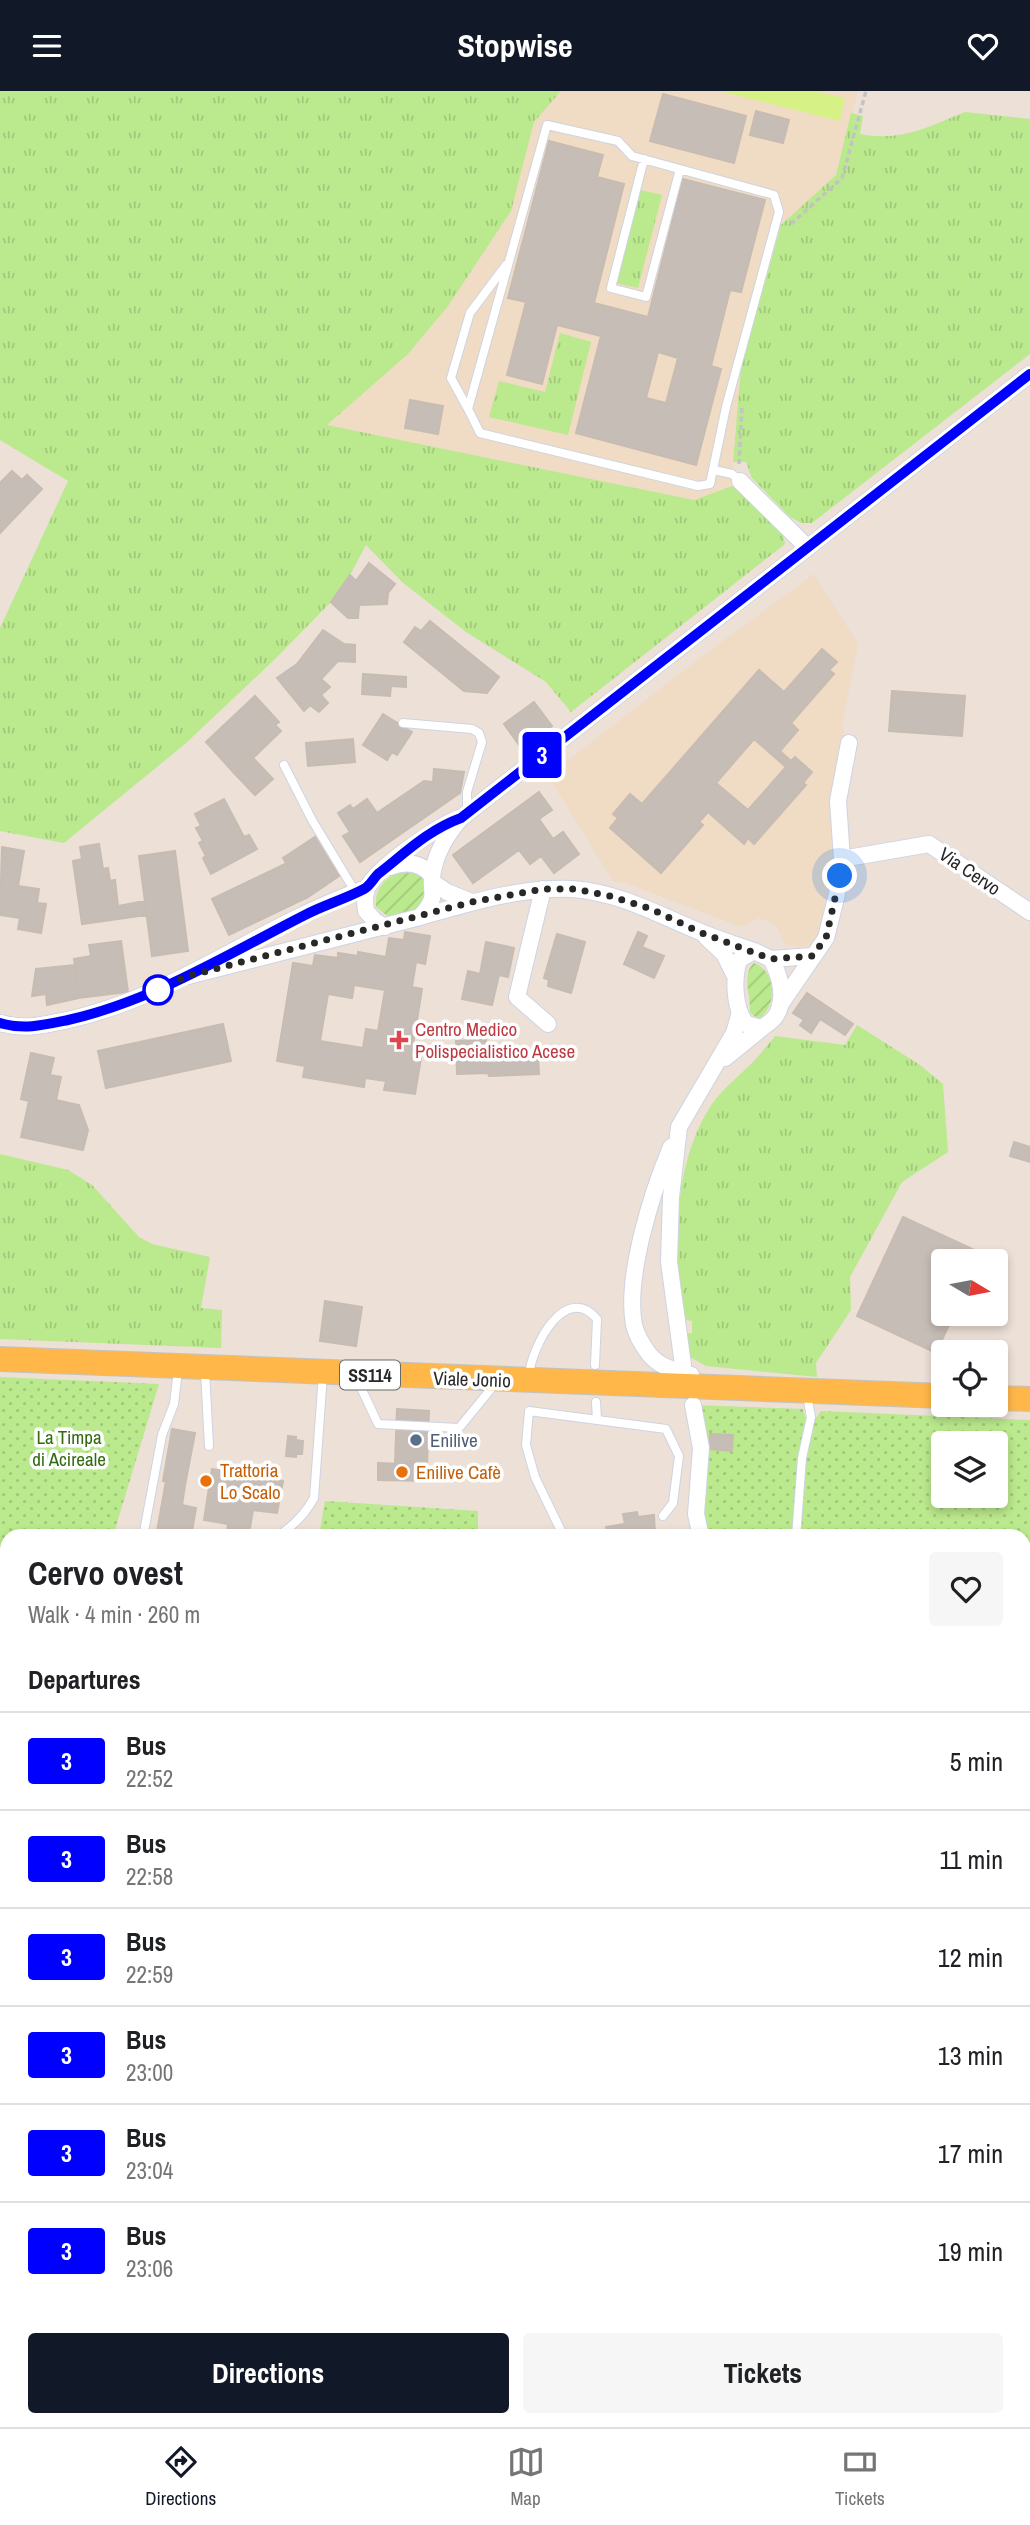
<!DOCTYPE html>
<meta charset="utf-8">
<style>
:root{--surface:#fff;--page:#f6f6f6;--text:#202124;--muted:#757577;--line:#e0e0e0;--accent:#111827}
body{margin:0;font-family:"Archivo Narrow",sans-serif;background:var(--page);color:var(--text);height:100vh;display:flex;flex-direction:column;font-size:26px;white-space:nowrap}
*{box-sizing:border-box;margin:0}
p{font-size:23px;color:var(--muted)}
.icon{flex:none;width:38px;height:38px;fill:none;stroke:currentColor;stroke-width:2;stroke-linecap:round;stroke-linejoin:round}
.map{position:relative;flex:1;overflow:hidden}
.details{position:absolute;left:0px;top:1438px;width:1031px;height:898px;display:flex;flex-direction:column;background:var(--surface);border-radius:21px 21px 0 0;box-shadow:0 4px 10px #0003}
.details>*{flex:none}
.badge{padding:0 14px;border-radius:5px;font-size:24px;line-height:46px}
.needle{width:46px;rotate:100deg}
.fabs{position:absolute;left:931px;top:1158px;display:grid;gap:14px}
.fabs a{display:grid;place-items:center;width:77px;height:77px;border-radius:7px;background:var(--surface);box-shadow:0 4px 10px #0003;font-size:35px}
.you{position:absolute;width:35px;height:35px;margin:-18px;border:5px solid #fff;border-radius:50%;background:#1a73e8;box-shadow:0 0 0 10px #1a73e833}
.map>.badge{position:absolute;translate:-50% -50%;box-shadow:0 0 0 4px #fff}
h2{padding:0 28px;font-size:26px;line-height:63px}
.round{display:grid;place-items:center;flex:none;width:74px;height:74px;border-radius:7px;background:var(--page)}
.headline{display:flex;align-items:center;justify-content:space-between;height:119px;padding:0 28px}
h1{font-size:33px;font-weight:800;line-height:52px}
.button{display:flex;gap:14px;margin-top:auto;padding:14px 28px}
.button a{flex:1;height:80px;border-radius:7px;background:var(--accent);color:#fff;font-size:28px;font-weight:800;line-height:80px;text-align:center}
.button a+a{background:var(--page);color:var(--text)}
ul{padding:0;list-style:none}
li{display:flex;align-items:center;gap:21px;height:98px;padding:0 28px;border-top:2px solid var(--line)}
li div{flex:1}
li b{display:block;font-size:26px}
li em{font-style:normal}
li .badge{min-width:77px;font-weight:700;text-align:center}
header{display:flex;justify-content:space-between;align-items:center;height:91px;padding:0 28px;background:var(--accent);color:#fff;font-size:32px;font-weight:800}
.tabs{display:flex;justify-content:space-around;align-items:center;height:98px;border-top:2px solid var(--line);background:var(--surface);font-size:19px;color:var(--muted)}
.tabs a{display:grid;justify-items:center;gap:4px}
.tabs .current{color:var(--accent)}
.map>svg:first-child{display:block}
.education{fill:#f0dbc4}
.grass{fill:url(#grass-tufts)}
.park{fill:url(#park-dots);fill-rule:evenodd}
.garden{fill:url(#garden-furrows)}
.pitch{fill:#d6f287}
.building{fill:#c7bdb7;stroke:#c7bcb1;stroke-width:2;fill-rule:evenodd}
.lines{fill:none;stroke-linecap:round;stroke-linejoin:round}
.service-casing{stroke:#ccd4e3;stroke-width:10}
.pedestrian-casing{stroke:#ccd4e3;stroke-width:14}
.minor-casing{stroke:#ccd4e3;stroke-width:18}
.tertiary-casing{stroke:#ccd4e3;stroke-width:21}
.primary-casing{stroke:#c3c3c3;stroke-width:26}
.path{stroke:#c3c3c3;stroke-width:3.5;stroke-dasharray:5 3.5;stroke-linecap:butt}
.service{stroke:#fff;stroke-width:8}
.pedestrian{stroke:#fff;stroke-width:12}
.minor{stroke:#fff;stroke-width:16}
.tertiary{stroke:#fff;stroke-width:19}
.primary{stroke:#ffb749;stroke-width:24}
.line-casing{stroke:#fff;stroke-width:16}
.line{stroke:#00f;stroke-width:10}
.walk{stroke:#282828;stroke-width:7;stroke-dasharray:0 12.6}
.stop-dot{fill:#fff;stroke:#00f;stroke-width:3.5}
.health-dot{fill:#e0444e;stroke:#fff;stroke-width:2.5}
.service-dot{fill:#5c6f8a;stroke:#fff;stroke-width:2.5}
.food-dot{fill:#e8710a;stroke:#fff;stroke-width:2.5}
.labels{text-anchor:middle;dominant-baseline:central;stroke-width:7;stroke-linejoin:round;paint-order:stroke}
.shield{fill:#fff;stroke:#686868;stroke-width:2}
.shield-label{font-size:18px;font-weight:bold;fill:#282828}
.street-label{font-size:19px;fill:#282828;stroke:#fff}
.health-label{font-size:19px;fill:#be3a42;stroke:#fff;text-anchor:start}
.park-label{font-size:19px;fill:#326b12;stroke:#fff}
.service-label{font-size:19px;fill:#4e5e75;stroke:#fff;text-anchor:start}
.food-label{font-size:19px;fill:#c56008;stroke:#fff;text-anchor:start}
</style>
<header><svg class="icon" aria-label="menu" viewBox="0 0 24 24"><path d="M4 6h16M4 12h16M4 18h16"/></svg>Stopwise<svg class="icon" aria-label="heart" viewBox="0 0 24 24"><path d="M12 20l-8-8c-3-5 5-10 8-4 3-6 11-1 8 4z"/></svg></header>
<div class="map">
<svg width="1030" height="2336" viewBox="0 0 1030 2336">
<defs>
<pattern id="grass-tufts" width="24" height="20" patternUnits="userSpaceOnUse" patternTransform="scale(1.75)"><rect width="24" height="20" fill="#bbe98d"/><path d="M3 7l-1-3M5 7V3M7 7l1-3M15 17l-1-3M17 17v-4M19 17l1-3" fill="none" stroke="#a1c87a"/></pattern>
<pattern id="park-dots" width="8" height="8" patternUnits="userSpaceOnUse" patternTransform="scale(1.75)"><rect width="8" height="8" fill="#bbe98d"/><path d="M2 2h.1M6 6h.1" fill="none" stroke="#a1c87a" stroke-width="1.8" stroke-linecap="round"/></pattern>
<pattern id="garden-furrows" width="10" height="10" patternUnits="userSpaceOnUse" patternTransform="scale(1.75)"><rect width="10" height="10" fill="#bbe98d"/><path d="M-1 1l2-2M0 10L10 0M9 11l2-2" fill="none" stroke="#a1c87a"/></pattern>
</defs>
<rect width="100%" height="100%" fill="#ece0d7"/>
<path class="education" d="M561,0H858L836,84L781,135L735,339L732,395L694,409L326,334L408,263L448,215L511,120L534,31Z
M814,483L858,553L842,636L844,642L832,714L833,794L823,847L814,853L800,857L785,853L776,834L759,827L741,836L629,793L613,790L548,685L692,573Z"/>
<path class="grass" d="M0,0H561L534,31L511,120L448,215L408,263L327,334L694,409L732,395L782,439L785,453L571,621L546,591L466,541L402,491L366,454L350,484L331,511L274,569L185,653L64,752L0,740V537L68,390L0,349Z
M965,21L1030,28V263L812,432H801L790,426L752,387L746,371H733L741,277L781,134L836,84L851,22L863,25L860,43C902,51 927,36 965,21Z
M641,99L662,104L638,197L616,192Z
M560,242L591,251L568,344L489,326L499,290L545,301Z
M857,934L920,974L943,993L948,1061L902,1091L850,1186L851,1219L816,1272L817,1286L706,1275L688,1265L682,1243L692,1242V1230L679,1227C678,1157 670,1085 707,1021C718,1001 738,986 754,970C762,962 768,953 775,945L845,954Z
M0,1063L68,1079L92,1094L139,1146L152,1153L210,1166L201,1217L222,1219L221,1257L0,1248Z"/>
<path class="park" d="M0,1286L159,1293L113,1445L7,1446V2329H1024V1446L690,1445L693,1314L803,1318L805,1326H817L821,1320L1030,1329V2336H0ZM943,1353H996V1405H943Z
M325,1410L478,1420V1445H319Z"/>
<path class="garden" d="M408,780L423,786L427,803L416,819L389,826L376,816C374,796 388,782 408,780Z
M754,872C776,880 778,913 760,927L754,925L750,921C751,905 741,883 754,872Z"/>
<path class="pitch" d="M718,0H814L845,7L840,30Z"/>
<path class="building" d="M663,3L746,25L734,72L650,50Z
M756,20L789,29L783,52L750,44Z
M549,50L603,64L597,86L624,93L594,212L648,226L683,88L765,109L741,201L730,199L711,275L721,278L696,374L576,342L601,245L557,234L542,293L507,284L526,211L508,207ZM658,261L678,267L666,312L646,307Z
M410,309L443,315L438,343L405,337Z
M12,380L22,389L27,384L42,398L0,442V392Z
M369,472L395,493L388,502L387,513L359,514L358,527H348L331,511L350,484L356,490Z
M430,530L499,586L487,602L464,600L404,551L415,536L421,540Z
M323,539L344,553L355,554V571L338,570L321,588L330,596L321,604L328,612L319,621L310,614L304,620L277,587L297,573Z
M822,558L837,571L829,579L834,583L791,632L798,639L780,660L791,670L795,666L812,681L803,692L806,694L754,753L748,747L744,753L708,721L699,731L703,734L661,782L610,737L618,727L613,723L630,703L642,713L759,579L784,601ZM754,648L786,676L748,719L716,692Z
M363,583L406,586V596L391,595L390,605L362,603Z
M892,600L965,605L962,645L889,640Z
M255,605L279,631L275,634L281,640L253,667L223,635Z
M534,611L552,635L522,658L504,633Z
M383,623L412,641L397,664L392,661L387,669L363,654Z
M223,635L253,667L235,683L206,651Z
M353,648L355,671L308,675L306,652Z
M253,667L273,688L255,704L235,683Z
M434,678L464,681L460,702L360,771L343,745L350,741L338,722L350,714L353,718L367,708L377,722L424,690L433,691Z
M539,701L552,719L539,728L553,748L563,741L579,763L554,782L541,765L530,773L519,759L473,792L453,764Z
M224,708L244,746L249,744L257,758L211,783L203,767L206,765L199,752L203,750L196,737L201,735L195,723Z
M315,746L339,785L308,806L283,767Z
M99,753L103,778L108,777L110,790L115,789L118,815L145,810L147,824L82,833L73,770L82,768L80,756Z
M2,756L24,760L18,795L39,798L37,812L46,813L41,842L18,838L20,827L0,824Z
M175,760L188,860L152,865L139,765Z
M287,772L308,806L229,844L212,808Z
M405,841L430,845L425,873L416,871L412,896L422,898L411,966L421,967L415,1003L384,999L386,990L365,987L364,996L303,986L305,975L277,970L293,872L313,875L315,864L338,867V862L358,865V861L386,866L389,847L404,849ZM354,894L385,899L378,940L366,938L363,957L320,950L328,903L352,907Z
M638,841L647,845L642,856L664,865L654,887L624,873Z
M557,843L585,851L571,902L548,895L549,889L544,887Z
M121,850L128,901L79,907L74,868L91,865L89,854Z
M486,851L514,857L508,886L499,884L492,914L462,908L468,880L480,883Z
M75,874L79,907L47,914L46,903L32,905L36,878Z
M807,902L853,933L845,944L820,928L811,942L800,934L804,929L793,922Z
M223,933L231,970L106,997L98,960Z
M486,948V958L518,956L519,965L538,964L539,983L489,985L488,982L457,983L456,950Z
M31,962L54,967L50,984L61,986L56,1009L79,1014L88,1039L83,1059L21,1046L29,1010L21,1008Z
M1014,1051L1030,1056V1071L1010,1065Z
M903,1126L983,1163L979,1171H943V1223H954L936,1262L857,1225Z
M325,1210L362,1216L356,1255L320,1250Z
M397,1318L429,1320L427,1374L395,1373Z
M172,1338L195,1342L185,1394L163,1390Z
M710,1343L733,1344L732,1360L709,1358Z
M288,1345L296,1346V1349L303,1350L302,1363H296V1366L286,1365Z
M378,1372L427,1374V1390L378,1389Z
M212,1378L283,1390L277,1422L253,1419L249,1443L227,1440L228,1433L204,1429Z
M166,1390L185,1394L182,1414L196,1417L191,1446H156Z
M637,1421L638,1426L654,1424L655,1446H608L606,1436L625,1433L623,1423Z
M0,1940L7,1946V1959L4,1963L0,1960Z
M802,2329H814L825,2333L828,2336H800Z"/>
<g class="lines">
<defs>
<path id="service" d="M547,34L618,50L632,65L774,104L779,121L726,316L710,393L698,395L480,342L468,318Z
M644,68L611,197L646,206L680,78
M468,318L451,287L470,222L506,174
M714,379L732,383L740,390
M403,632L472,638L479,642L482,651L467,701V721
M284,674L312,729L356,802
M205,1280L209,1355
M529,1284C532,1255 565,1191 597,1228L595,1274
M356,1286L378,1333L459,1337L495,1293
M596,1311L597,1329
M143,1446L162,1344L174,1313L178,1279
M276,1446C293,1436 305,1423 314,1407L323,1283
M564,1446L535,1386L526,1354L529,1320L666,1338L679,1365L673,1412L663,1425
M796,1446L802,1367L811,1326L807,1304"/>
<path id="pedestrian" d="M835,2329L840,2336
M1003,2329L1014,2336
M919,2336L922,2329"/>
<path id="minor" d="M740,390L808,457
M842,768L838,710L849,652
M390,776C406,770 421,771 432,785
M434,792L447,801L472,811
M543,798L517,906L548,933
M420,826C470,812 520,796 572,798C619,801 661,825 703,842C720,849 737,854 754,860
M385,836L375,830L366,820C365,813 364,805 367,798C375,777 437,736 459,727
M706,846L724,863L734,883
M771,868C780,884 787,909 775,926C772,930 766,934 762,937L746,933C734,917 733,888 739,869L754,860L771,868L812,865
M188,885L420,826C441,803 428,803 433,780C437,759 447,743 461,727L1030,283
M780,914L826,847L837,803L842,768L929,753L1030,821
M0,932C24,939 44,934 68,929C176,905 263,833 367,797
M725,967L762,937
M671,1056C652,1101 625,1186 634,1234C636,1243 643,1255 649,1263C659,1276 676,1280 691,1284
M683,1274L669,1171L671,1106L679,1036L734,942L739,925
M693,1314L701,1357L696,1423L701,1446"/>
<path id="tertiary" d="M0,2020L7,2027
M0,2284L7,2283"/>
<path id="primary" d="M0,1268L943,1305
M996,1307L1030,1308"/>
</defs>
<use href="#service" class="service-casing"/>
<use href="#pedestrian" class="pedestrian-casing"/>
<use href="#minor" class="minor-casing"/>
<use href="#tertiary" class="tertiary-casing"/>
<use href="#primary" class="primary-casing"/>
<path class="path" d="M791,133L842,87L866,0
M739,373L742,315"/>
<use href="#service" class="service"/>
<use href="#pedestrian" class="pedestrian"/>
<use href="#minor" class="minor"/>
<use href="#tertiary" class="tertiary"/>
<use href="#primary" class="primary"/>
</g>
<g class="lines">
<defs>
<path id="line" d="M0,932C24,939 44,934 68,929C153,910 228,863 305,824C324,814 345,808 364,798C370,795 373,788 378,783C405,762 428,739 461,727L1030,283"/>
</defs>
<use href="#line" class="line-casing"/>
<use href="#line" class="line"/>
<path class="walk" d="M158,899L188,885L472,811L543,798H575L610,805L651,818L702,842L771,868L812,865L826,847L840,785"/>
</g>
<circle class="stop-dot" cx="158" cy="899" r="14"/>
<path class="health-dot" d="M395.5 938.5h7v7h7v7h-7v7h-7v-7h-7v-7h7z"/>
<circle class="service-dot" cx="416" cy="1349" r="7"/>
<g class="food-dot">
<circle cx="402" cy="1381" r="7"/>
<circle cx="206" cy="1390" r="7"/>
</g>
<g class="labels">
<rect class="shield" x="340" y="1269.5" width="60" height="29" rx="5"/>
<g class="shield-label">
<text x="370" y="1284">SS114</text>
</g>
<g class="street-label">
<text transform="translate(970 780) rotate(34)">Via Cervo</text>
<text transform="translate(472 1288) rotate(2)">Viale Jonio</text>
</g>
<g class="health-label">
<text x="415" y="938">Centro Medico<tspan x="415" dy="22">Polispecialistico Acese</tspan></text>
</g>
<g class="park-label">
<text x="69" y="1346">La Timpa<tspan x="69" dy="22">di Acireale</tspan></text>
</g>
<g class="service-label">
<text x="430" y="1349">Enilive</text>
</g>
<g class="food-label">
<text x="220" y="1379">Trattoria<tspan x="220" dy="22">Lo Scalo</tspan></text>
<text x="416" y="1381">Enilive Cafè</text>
</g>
</g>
</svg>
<div class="fabs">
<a><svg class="needle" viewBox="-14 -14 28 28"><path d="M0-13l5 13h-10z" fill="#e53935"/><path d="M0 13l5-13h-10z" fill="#757577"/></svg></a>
<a><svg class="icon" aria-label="locate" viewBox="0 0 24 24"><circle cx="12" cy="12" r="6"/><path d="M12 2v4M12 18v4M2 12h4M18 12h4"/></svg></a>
<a><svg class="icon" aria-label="layers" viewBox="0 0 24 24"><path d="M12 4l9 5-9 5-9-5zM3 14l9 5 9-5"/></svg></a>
</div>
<div class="you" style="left:840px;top:785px"></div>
<b class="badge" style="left:542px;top:664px;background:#00f;color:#fff">3</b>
<section class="details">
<div class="headline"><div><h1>Cervo ovest</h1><p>Walk · 4 min · 260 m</p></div><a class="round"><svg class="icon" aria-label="heart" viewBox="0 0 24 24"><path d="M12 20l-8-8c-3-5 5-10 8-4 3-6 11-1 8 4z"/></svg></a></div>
<h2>Departures</h2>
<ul>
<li><span class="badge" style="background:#00f;color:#fff">3</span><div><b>Bus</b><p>22:52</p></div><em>5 min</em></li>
<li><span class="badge" style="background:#00f;color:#fff">3</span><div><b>Bus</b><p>22:58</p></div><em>11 min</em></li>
<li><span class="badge" style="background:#00f;color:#fff">3</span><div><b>Bus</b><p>22:59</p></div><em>12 min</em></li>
<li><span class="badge" style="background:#00f;color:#fff">3</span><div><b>Bus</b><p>23:00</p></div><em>13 min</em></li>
<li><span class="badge" style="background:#00f;color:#fff">3</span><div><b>Bus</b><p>23:04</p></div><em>17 min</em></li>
<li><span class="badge" style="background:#00f;color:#fff">3</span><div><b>Bus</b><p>23:06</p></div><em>19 min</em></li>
</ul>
<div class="button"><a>Directions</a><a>Tickets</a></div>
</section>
</div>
<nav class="tabs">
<a class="current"><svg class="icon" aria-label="directions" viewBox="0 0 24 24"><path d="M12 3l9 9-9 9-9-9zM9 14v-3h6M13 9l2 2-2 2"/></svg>Directions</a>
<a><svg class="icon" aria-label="map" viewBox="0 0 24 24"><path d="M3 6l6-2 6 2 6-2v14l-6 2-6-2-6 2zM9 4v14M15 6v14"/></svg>Map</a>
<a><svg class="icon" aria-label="tickets" viewBox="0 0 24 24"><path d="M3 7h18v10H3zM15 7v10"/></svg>Tickets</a>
</nav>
